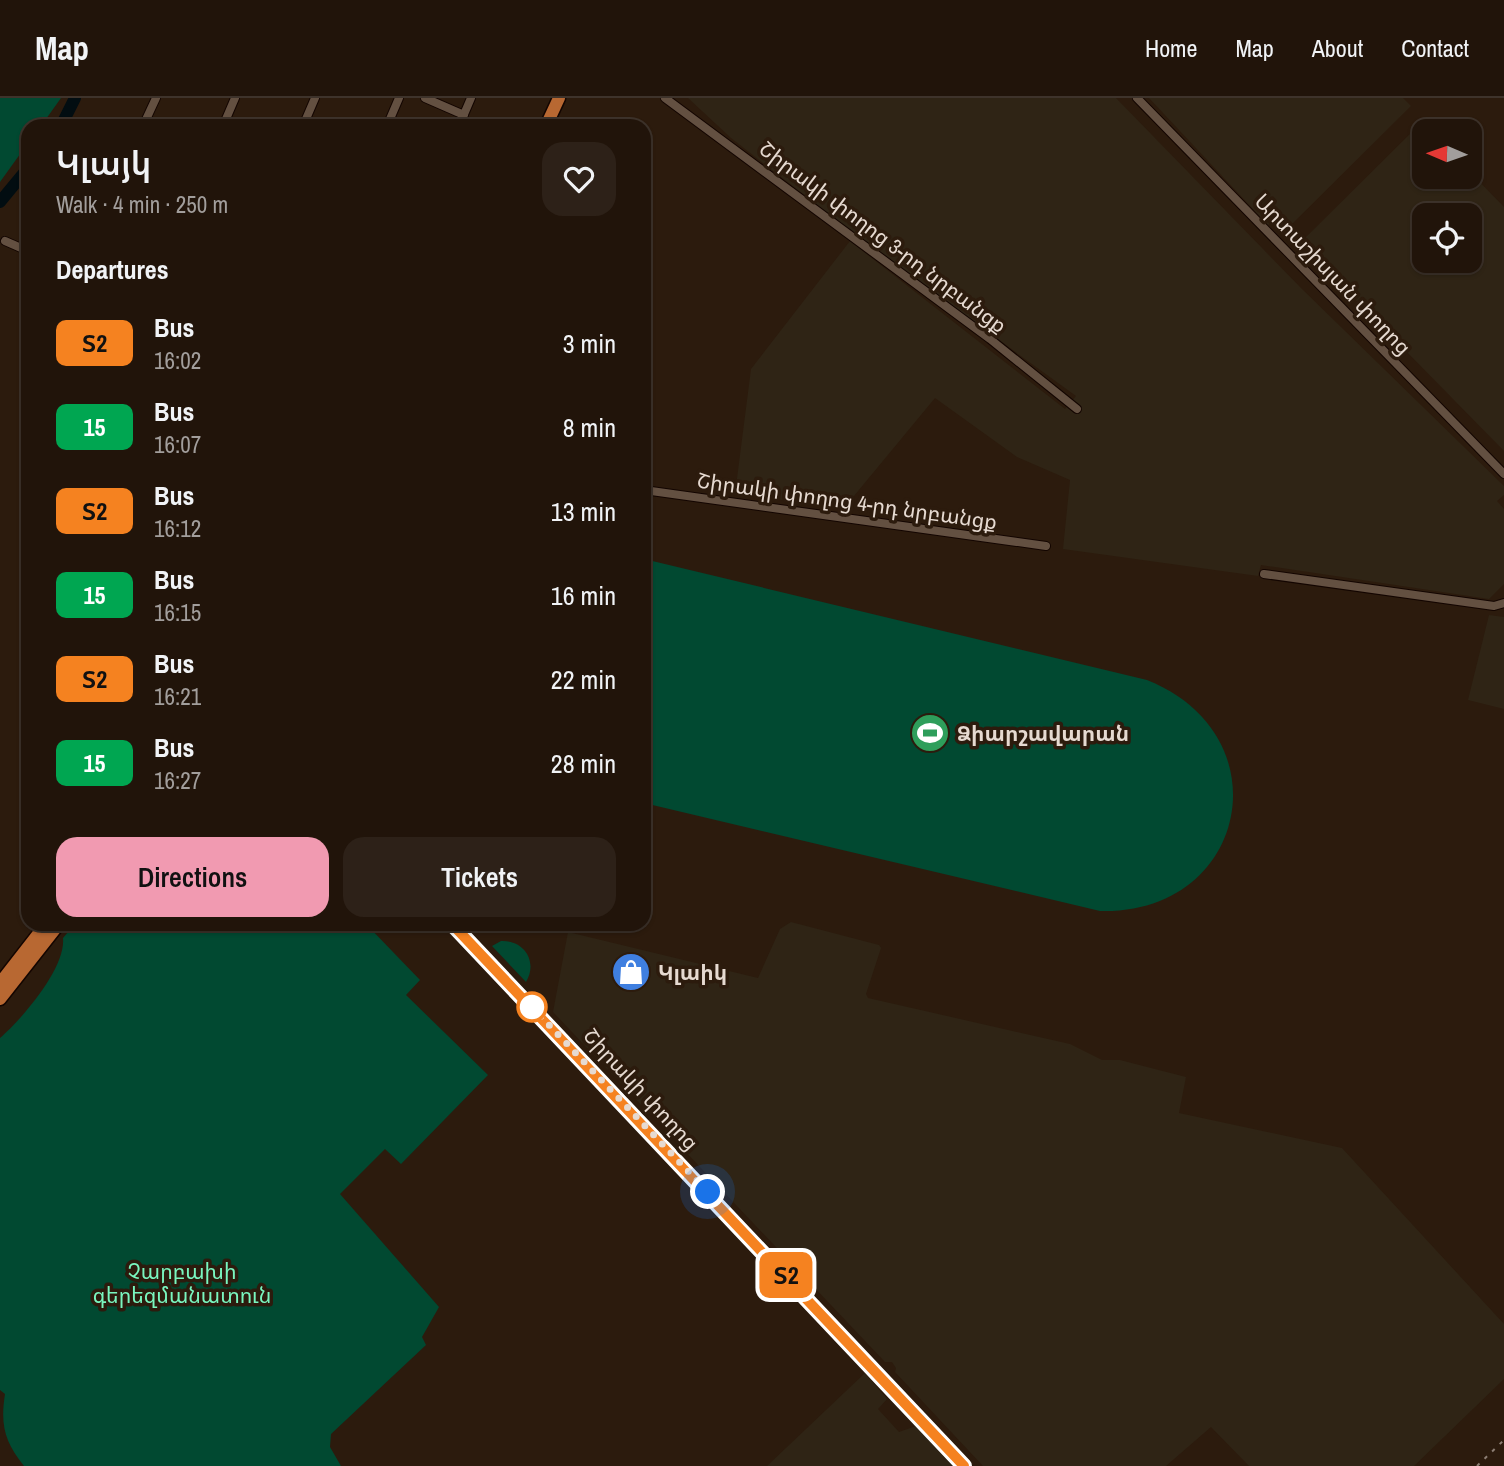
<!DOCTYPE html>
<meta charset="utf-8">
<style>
:root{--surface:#21140a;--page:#2d2118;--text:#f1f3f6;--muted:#a29e9c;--line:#3e332b;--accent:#f19ab1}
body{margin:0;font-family:"Archivo Narrow","Noto Sans Armenian",sans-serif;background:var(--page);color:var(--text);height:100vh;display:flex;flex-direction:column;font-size:26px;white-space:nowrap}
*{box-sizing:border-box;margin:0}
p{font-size:23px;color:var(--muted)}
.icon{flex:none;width:38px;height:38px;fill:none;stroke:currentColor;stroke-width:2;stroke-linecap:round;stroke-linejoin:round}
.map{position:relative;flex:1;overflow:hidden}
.panel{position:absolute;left:21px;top:21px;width:630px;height:812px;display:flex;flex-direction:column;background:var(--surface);border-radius:21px;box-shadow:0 2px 5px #0004,0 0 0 2px var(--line)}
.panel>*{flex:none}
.badge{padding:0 14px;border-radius:10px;font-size:24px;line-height:46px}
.needle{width:46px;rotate:272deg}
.controls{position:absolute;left:1412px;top:21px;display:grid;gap:14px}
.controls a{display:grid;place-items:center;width:70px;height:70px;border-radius:14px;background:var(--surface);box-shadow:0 2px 5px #0004,0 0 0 2px var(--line);font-size:35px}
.you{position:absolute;width:35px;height:35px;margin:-18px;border:5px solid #fff;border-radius:50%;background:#1a73e8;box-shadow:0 0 0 10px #1a73e833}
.map>.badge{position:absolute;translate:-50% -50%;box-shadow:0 0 0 4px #fff}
h2{padding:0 35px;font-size:26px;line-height:63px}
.round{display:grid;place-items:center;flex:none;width:74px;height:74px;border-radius:21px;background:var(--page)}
.summary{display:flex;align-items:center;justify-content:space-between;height:119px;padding:0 35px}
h1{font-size:33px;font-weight:600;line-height:52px}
.action{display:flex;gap:14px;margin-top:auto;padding:14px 35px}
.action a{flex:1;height:80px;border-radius:21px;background:var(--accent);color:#111;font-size:28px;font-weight:600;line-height:80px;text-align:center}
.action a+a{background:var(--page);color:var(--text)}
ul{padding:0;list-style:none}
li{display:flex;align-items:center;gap:21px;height:84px;padding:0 35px}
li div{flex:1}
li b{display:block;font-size:26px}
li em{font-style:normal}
li .badge{min-width:77px;font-weight:700;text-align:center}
header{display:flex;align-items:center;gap:42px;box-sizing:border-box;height:98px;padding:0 35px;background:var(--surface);border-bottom:2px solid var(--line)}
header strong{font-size:33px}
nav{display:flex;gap:38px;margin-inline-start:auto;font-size:24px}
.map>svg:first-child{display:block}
.industrial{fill:#2f2415;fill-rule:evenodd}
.green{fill:#014931}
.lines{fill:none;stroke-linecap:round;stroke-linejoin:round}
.river{stroke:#020d11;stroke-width:12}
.minor-casing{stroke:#130500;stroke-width:10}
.secondary-casing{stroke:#130500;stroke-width:13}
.trunk-casing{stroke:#130500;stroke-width:15}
.minor{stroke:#635041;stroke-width:8}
.secondary{stroke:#635041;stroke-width:10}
.trunk{stroke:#b86832;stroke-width:12}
.rail{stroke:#8c7e73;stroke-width:2;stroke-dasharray:3.5 7;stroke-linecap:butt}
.line-casing{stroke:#fff;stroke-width:16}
.line{stroke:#f58220;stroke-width:10}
.walk{stroke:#e6dad1;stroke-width:7;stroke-dasharray:0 12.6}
.stop-dot{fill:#fff;stroke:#f58220;stroke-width:3.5}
.labels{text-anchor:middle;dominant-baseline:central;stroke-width:7;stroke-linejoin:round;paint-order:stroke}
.street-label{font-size:21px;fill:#e6dad1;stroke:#2c1b0d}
.poi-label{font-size:21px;font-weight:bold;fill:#e6dad1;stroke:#2c1b0d;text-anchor:start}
.park-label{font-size:21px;fill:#79f6bf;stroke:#2c1b0d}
</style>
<header>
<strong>Map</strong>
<nav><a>Home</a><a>Map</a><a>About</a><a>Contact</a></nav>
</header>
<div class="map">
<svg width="1504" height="1368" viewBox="0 0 1504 1368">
<rect width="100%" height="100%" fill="#2c1b0d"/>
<path class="industrial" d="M688,0H1116L1301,190L1504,388V397L1497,403L1504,411V486L1489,501L1261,467L1258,478L1063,451L1070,382L1017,359L935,300L844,410L735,396L751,271L850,143L1065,311L1076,298L871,149L731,40Z
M1149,0H1403L1411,8L1287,131L1277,121L1268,127Z
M1421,25L1430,33H1424V79H1470V74L1504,109V353L1300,145ZM1424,117H1470V163H1424Z
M1489,517L1504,519V611L1468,602Z
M791,824L879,847L881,850L866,896L868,900L1070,946L1102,962H1120L1186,979L1179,1015L1342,1050L1504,1226V1281L1414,1368H1249L1211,1329L1166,1368H983L895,1274L896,1270L892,1264H885L553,914L568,834L758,880L780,831Z
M865,1275L887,1301L878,1311L899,1334L916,1328L952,1368H767Z"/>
<path class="green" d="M0,0H61L41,28H28V45L0,84Z
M644,461L1147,582C1285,637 1248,817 1100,813L644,705Z
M75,826H366L420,882L406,897L488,977L401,1066L385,1051L340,1096L439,1209L422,1239L426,1247L331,1336L330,1349L341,1368H24C5,1344 0,1328 5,1296L0,1292V940C22,921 66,870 63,840Z
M501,843C525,842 538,864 526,884L492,848Z"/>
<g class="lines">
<path class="river" d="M61,28L75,0
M0,104L28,70"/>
<defs>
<path id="minor" d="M425,0L464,17
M665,0L990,241L1077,311
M1137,0L1504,376
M143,28L156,0
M223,28L235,0
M303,28L315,0
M387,28L399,0
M459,28L471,0
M5,143L28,153
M26,286L28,281
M644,392L1046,448
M1264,476L1494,508L1504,505"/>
<path id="secondary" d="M452,826L964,1368"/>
<path id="trunk" d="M546,28L559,0
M0,885L46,826
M0,901L59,826"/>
</defs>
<use href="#minor" class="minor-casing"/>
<use href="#secondary" class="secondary-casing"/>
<use href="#trunk" class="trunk-casing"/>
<use href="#minor" class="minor"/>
<use href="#secondary" class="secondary"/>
<use href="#trunk" class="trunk"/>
<path class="rail" d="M1477,1368L1504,1342"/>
</g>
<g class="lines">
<defs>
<path id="line" d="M452,826L964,1368"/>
</defs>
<use href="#line" class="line-casing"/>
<use href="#line" class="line"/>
<path class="walk" d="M532,909L708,1094"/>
</g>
<defs>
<symbol id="stadium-disc" viewBox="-11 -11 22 22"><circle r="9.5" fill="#2e9e5b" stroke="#2c1b0d"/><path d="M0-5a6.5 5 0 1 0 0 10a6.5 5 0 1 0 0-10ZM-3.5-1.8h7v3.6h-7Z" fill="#fff"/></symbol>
<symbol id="shop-disc" viewBox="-11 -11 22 22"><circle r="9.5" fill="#3f7fe0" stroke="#2c1b0d"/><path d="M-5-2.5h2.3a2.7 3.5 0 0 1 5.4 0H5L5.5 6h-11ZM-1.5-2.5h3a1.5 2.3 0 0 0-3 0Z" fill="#fff"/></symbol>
</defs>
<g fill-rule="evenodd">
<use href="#stadium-disc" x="908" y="613" width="44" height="44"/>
<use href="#shop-disc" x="609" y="852" width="44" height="44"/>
</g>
<circle class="stop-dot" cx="532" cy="909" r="14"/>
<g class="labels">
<g class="street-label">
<text transform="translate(883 139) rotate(37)">Շիրակի փողոց 3-րդ նրբանցք</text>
<text transform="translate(1333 176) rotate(46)">Արտաշիսյան փողոց</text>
<text transform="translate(847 403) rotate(8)">Շիրակի փողոց 4-րդ նրբանցք</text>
<text transform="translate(641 991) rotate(47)">Շիրակի փողոց</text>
</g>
<g class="poi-label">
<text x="957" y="635">Ձիարշավարան</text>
<text x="658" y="874">Կլաիկ</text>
</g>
<g class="park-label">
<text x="182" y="1173">Չարբախի<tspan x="182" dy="24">գերեզմանատուն</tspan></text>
</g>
</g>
</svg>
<div class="controls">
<a><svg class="needle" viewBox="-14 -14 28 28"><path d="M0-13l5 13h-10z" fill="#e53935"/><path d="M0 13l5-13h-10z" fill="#a29e9c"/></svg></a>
<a><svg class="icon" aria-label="locate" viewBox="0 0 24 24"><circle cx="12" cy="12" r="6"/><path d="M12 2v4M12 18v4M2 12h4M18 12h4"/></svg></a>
</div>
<div class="you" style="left:708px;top:1094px"></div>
<b class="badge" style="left:786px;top:1177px;background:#f58220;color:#111">Տ2</b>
<section class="panel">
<div class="summary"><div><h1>Կլայկ</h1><p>Walk · 4 min · 250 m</p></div><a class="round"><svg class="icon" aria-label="heart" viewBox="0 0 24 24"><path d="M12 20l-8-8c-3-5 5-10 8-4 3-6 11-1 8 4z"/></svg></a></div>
<h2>Departures</h2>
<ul>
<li><span class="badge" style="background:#f58220;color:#111">Տ2</span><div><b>Bus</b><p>16:02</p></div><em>3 min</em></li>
<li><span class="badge" style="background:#00a651;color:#fff">15</span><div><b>Bus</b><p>16:07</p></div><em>8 min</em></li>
<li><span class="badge" style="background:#f58220;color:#111">Տ2</span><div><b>Bus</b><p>16:12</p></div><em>13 min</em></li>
<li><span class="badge" style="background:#00a651;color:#fff">15</span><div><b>Bus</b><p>16:15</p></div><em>16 min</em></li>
<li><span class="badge" style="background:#f58220;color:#111">Տ2</span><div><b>Bus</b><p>16:21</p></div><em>22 min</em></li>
<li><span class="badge" style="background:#00a651;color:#fff">15</span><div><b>Bus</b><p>16:27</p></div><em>28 min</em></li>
</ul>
<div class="action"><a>Directions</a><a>Tickets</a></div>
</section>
</div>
